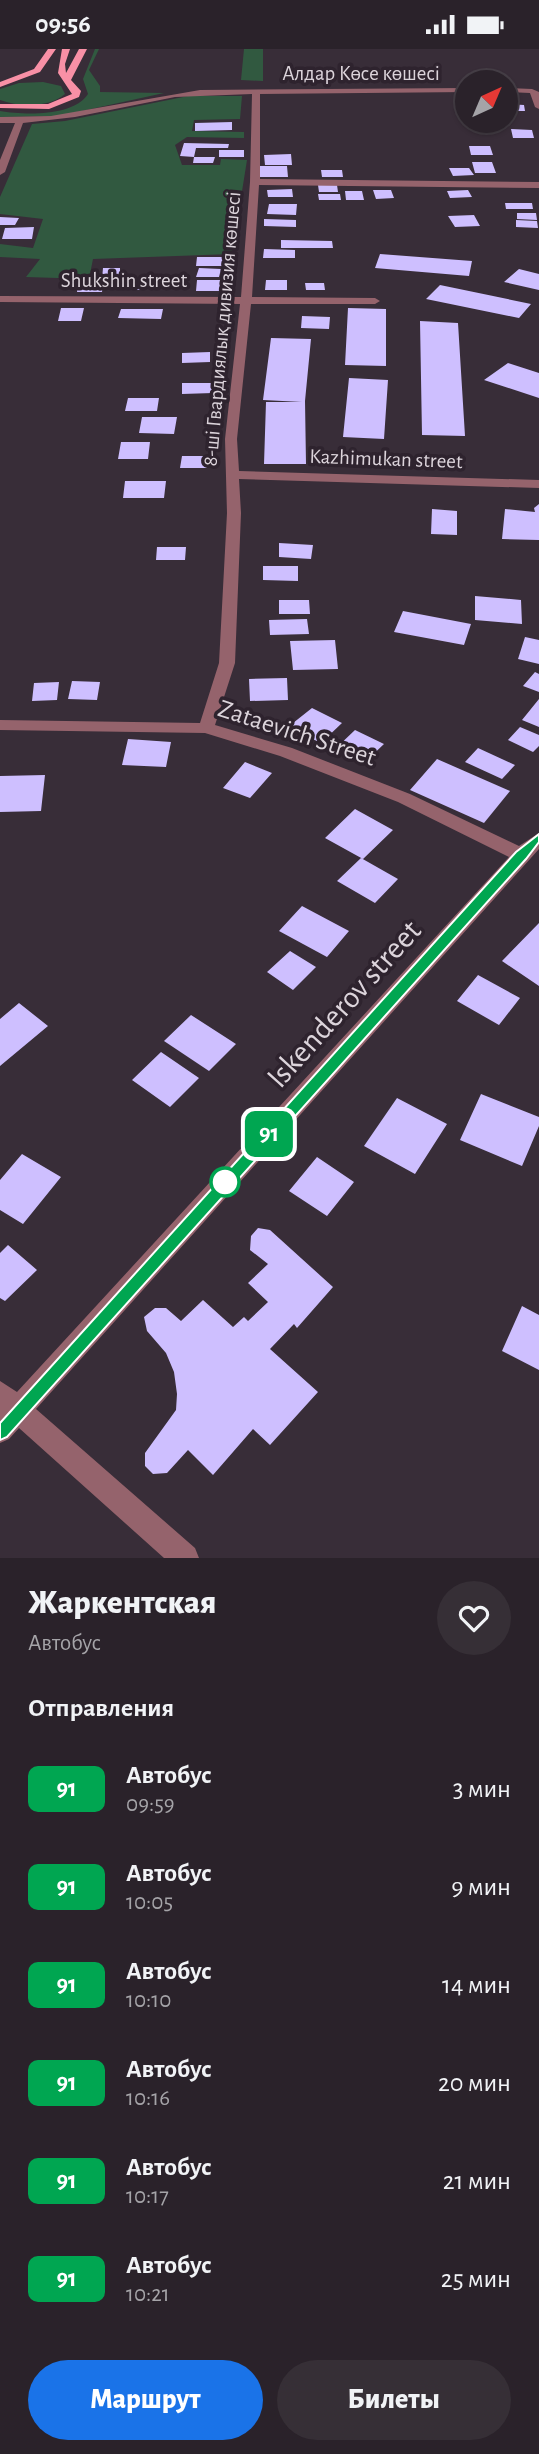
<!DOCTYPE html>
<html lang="ru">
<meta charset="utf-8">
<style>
:root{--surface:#2a222a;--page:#362f36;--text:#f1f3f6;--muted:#a5a4a8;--line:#463f47;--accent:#1a73e8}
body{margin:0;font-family:"Alegreya Sans",sans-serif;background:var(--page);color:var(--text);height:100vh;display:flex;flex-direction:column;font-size:26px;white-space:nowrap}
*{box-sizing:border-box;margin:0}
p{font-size:23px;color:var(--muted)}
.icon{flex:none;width:38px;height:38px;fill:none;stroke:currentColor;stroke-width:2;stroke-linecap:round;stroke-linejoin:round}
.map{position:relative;height:1509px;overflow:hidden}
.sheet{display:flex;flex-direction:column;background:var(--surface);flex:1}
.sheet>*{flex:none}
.badge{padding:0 14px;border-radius:10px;font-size:24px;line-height:46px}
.needle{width:46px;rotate:44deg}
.controls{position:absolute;left:455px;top:21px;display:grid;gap:14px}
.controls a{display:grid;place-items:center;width:63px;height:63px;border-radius:50%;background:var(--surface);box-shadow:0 2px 5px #0004,0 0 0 2px var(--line);font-size:35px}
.map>.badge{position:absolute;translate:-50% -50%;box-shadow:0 0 0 4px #fff}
h2{padding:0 28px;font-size:26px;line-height:63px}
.round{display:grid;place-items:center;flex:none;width:74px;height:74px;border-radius:37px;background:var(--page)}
.head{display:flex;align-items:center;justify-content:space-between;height:119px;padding:0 28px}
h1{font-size:33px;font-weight:800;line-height:52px}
.primary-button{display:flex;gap:14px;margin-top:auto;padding:14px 28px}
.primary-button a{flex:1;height:80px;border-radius:42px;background:var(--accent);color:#fff;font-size:28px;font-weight:800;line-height:80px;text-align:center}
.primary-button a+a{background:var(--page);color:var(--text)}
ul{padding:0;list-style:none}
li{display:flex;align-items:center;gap:21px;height:98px;padding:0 28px}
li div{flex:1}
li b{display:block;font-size:26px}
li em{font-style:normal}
li .badge{min-width:77px;font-weight:700;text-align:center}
.status{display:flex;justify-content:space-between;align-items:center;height:49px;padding:0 35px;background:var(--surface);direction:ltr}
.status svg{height:19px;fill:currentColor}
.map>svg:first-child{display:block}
.green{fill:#315940}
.building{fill:#cebfff}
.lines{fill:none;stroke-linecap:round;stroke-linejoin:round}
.minor{fill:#95636c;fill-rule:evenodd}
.major{fill:#f890a6;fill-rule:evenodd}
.line{fill:#00a651;stroke:#fff;stroke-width:2}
.stop-dot{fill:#fff;stroke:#00a651;stroke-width:3.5}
.labels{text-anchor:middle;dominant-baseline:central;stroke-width:7;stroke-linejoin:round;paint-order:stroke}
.far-street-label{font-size:21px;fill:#dcd4db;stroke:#2e232e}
.street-label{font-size:26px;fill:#dcd4db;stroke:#2e232e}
.near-street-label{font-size:32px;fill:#dcd4db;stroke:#2e232e}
</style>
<div class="status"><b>09:56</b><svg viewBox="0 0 49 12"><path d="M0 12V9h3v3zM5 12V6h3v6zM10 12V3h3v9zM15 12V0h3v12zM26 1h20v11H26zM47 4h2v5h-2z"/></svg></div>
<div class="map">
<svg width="539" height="1509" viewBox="0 0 539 1509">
<rect width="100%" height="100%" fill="#382d38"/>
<path class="green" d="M95,0H99L89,21L100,37V43L164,44L59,67L0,68V62C24,66 73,68 88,45L83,30Z
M244,0H263V32L241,31Z
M43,33L61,37L65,45C49,59 19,58 0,51V40L19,34Z
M188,47H242L240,70L194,71L192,82L244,83V89L187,88L175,96L182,116H220L221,110L247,111L232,205L93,210L89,230L26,228L40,210L0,208V195L33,199L43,170L0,165V148L32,75L65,72Z"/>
<path class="building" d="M507,55L524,56L525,62H508Z
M232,73V81L195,82V74Z
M511,80L532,81L534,89H513Z
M184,94L229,95L228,99H196L194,108L180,107Z
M469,97H490L493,106H471Z
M219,101H244V108H219Z
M291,105L292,116H265L264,106Z
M194,108H215L213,114H193Z
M472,113H492L496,124H475Z
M259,117H287L288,128H259Z
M449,119H469L474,126L453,127Z
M321,121H342L343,128H322Z
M318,136H337L338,143H319Z
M292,140L293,148H268L267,141Z
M373,141H391L394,149L376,150Z
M468,141L472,148L450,149L447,142Z
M345,142H362L364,151H346Z
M318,145H340L341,151H319Z
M505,154H532L533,160H506Z
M269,155H297L296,166L267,165Z
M517,164H536L537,171L517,170Z
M474,166L480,177L455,178L448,167Z
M0,168L19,169L15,176H0Z
M264,170L296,171V178L264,177Z
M516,171L537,172L538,179L516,178Z
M34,178L32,190H2L5,179Z
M281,191L332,192L333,199H281Z
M264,200L295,201V209H263Z
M380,205L472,212L469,227L375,219Z
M197,208H224L223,217H196Z
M103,219H120V230H102Z
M199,219L221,220L219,228H196Z
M519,220L539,225V241L504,233Z
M197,231H222L221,242H196Z
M266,231H287V241H265Z
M114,232H144L143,241H112Z
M305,234H324L325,241H306Z
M103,235L102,243H77L78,236Z
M440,236L531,255L519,269L426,250Z
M61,259H84L81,272H58Z
M348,259L386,260V317L345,316Z
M121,260H163L161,270L118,269Z
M302,267L330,268L329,280L301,279Z
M420,272L458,274L465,387L422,386Z
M271,289L311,290L305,352L306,415H264L266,353H302L263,351Z
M210,303V313L182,314V304Z
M508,314L539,324V349L484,331Z
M349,329L388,331L384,390L343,388Z
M182,334H213V344L182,345Z
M128,349H159L157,362H125Z
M142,368H177L174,385L139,384Z
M121,393H150L148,410H118Z
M182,407H209L208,419H180Z
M125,432H166L164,449H123Z
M539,455V491L502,490L505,460L535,463L534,459Z
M432,460L457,462V486L431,485Z
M279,494L313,496L311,510L279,508Z
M157,498H186L185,511H156Z
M263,517H298V532L263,531Z
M475,547L521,551L522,575L475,571Z
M279,551H309L310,565H279Z
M403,562L471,575L464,596L394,583Z
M307,570L309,585L270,586L269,571Z
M525,588L539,591V615L518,610Z
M335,591L338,620L293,621L290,592Z
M535,623L539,625V643L523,637Z
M287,629L288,651L250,652L249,630Z
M72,632L100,633L97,651L68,650Z
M59,633L57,651L32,652L34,634Z
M539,650V678L522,671Z
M312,659L342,674L321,694L288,678Z
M520,678L539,686V697L533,703L508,691Z
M355,681L384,695L363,715L334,701Z
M128,690L171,693L166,718L122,716Z
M478,699L515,716L502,730L465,713Z
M437,710L510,742L484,774L410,741Z
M245,713L272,724L250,749L223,739Z
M45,726L41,762L0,763V727Z
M355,760L393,781L363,810L325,789Z
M361,809L398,830L375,854L337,832Z
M302,857L349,882L327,908L279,882Z
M539,874V937L502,912Z
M290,902L316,918L293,941L267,923Z
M478,926L520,949L499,976L457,952Z
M19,954L48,977L0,1017V970Z
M191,966L236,995L209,1022L164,992Z
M161,1003L199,1029L170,1058L132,1031Z
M481,1045L539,1068V1077L522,1117L460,1091Z
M397,1049L447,1075L415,1125L364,1097Z
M22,1105L61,1128L23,1175L0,1161V1131Z
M317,1108L354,1133L327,1167L289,1142Z
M258,1179L270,1181L333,1238L297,1279L294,1275L270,1300L318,1343L270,1396L253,1380L213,1426L188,1401L167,1424L153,1425L145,1417V1404L176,1361L177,1345L174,1323L166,1304L147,1282L144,1268L155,1259H166L181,1272L203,1251L233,1278L244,1268L248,1272L268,1253L248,1234L268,1215L250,1201L251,1187Z
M8,1196L37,1221L5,1252L0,1249V1204Z
M522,1257L539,1266V1321L502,1302Z"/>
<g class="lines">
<path class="minor" d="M467,39V43L260,45V130L539,133V139L259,136L252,248L375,249L380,252L375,255H251L237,390L239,422L539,431V439L239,430L241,464L235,614L215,676L292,699L410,745L519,797L539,784V800L36,1360L195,1499L199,1509H164L19,1379L9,1390L0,1394V1332L17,1343L509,808L398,753L280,707L205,684L0,681V671L200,674L219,614L227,464L225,390L240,255L0,253V247L241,248L250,133L252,45L175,48L75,68L23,74L5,123L0,126V111L15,74H0V68L51,67L200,41Z
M506,39L532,40L539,43V60L535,58L530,44L506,43Z"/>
<path class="major" d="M48,0H56L40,23L0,38V33L34,20Z
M62,0H70L65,15L66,24L79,0H87L71,31L81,42L79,48L49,60L0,59V55H48L72,45L58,24Z"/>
</g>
<path class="line" d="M539,785V793L526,810L7,1388L0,1391V1374L516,803Z"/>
<circle class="stop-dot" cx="225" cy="1133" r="14"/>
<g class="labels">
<g class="far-street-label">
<text x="361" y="24">Алдар Көсе көшесі</text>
<text x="124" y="231">Shukshin street</text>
<text transform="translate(222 280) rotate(-85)">8-ші Гвардиялық дивизия көшесі</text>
<text transform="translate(386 410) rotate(2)">Kazhimukan street</text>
</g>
<g class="street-label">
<text transform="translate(297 684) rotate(18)">Zataevich Street</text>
</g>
<g class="near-street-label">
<text transform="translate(344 955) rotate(-48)">Iskenderov street</text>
</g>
</g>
</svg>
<div class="controls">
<a><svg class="needle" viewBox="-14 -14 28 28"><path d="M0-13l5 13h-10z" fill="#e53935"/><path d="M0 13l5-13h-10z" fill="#a5a4a8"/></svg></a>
</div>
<b class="badge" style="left:269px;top:1085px;background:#00a651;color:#fff">91</b>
</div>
<section class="sheet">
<div class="head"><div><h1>Жаркентская</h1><p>Автобус</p></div><a class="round"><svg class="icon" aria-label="heart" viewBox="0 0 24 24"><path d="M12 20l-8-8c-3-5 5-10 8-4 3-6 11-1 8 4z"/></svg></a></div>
<h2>Отправления</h2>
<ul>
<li><span class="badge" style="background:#00a651;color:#fff">91</span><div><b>Автобус</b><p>09:59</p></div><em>3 мин</em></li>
<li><span class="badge" style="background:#00a651;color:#fff">91</span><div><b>Автобус</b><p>10:05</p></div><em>9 мин</em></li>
<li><span class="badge" style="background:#00a651;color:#fff">91</span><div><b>Автобус</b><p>10:10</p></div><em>14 мин</em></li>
<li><span class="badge" style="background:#00a651;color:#fff">91</span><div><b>Автобус</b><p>10:16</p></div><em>20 мин</em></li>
<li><span class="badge" style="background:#00a651;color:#fff">91</span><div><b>Автобус</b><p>10:17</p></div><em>21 мин</em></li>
<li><span class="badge" style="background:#00a651;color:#fff">91</span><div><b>Автобус</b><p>10:21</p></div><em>25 мин</em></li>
</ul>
<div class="primary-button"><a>Маршрут</a><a>Билеты</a></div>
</section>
